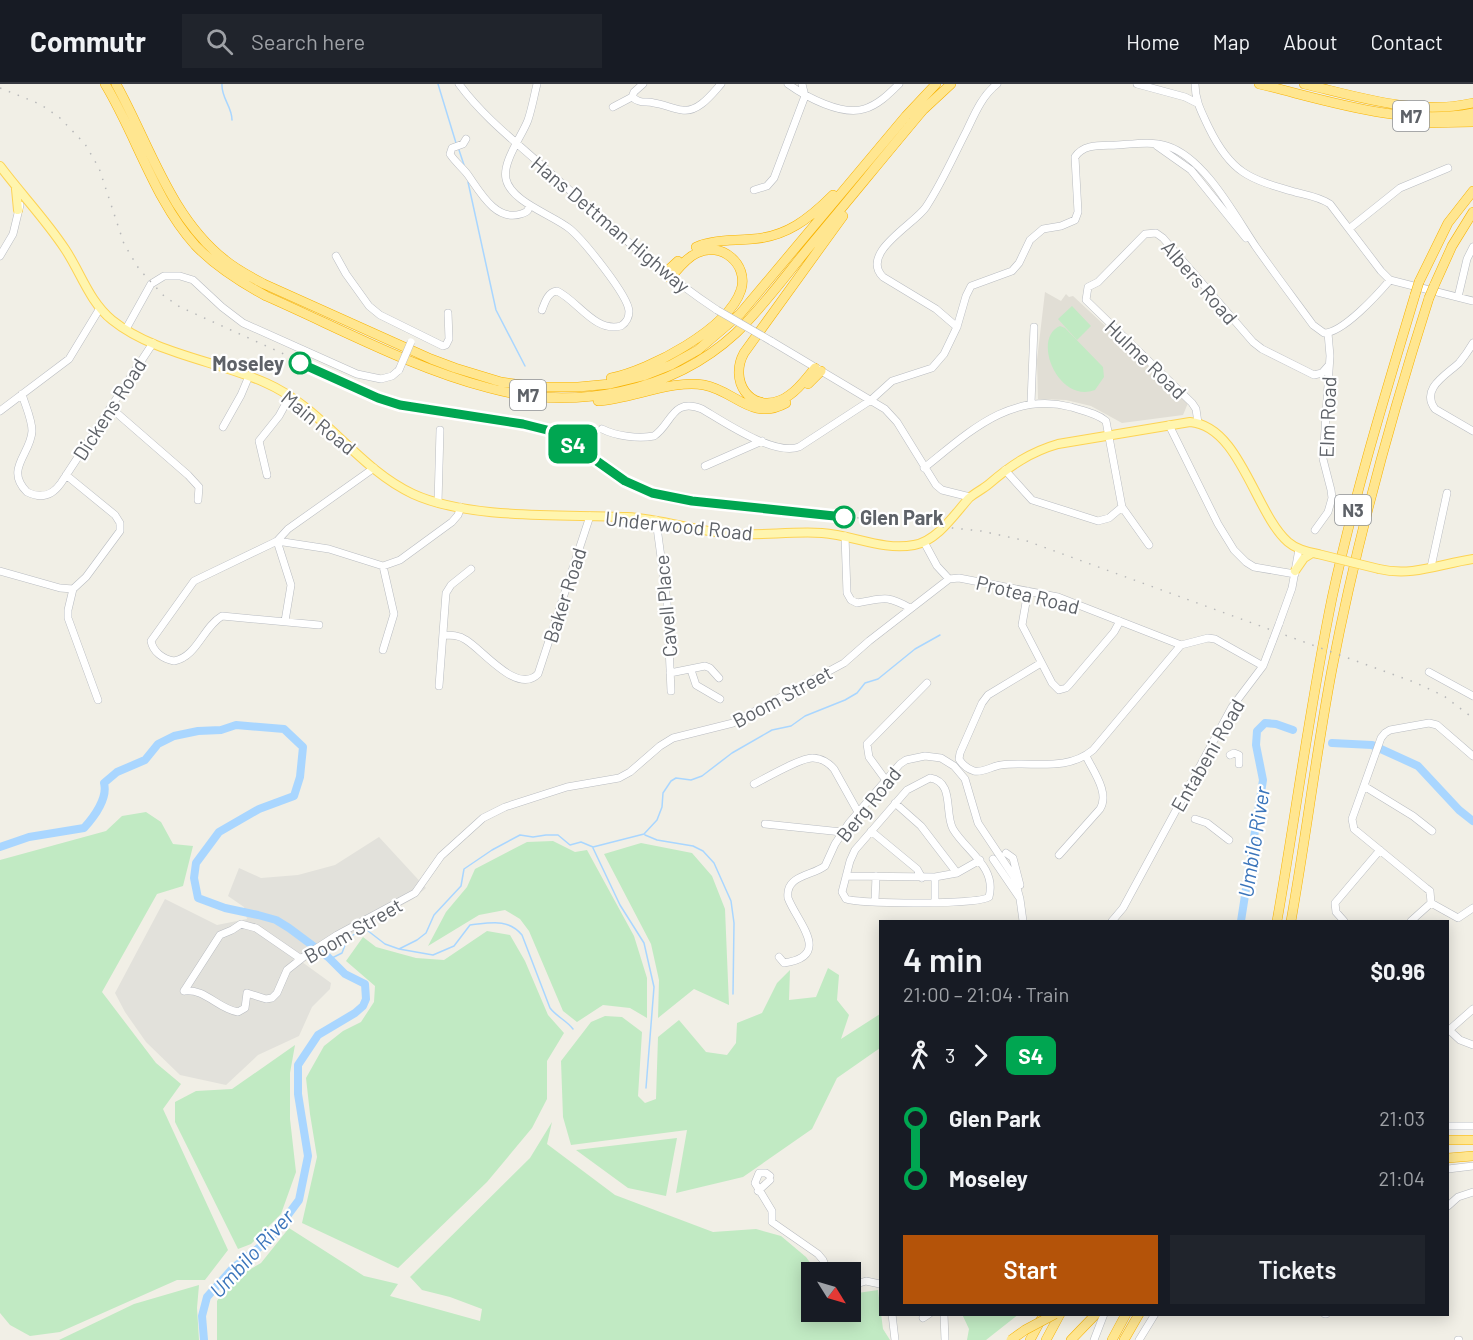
<!DOCTYPE html>
<meta charset="utf-8">
<style>
:root{--surface:#171b24;--page:#20242c;--text:#f1f3f6;--muted:#9ea1a6;--line:#363941;--accent:#b45309}
body{margin:0;font-family:Barlow,sans-serif;background:var(--page);color:var(--text);height:100vh;display:flex;flex-direction:column;font-size:22px;white-space:nowrap}
*{box-sizing:border-box;margin:0}
p{font-size:20px;color:var(--muted)}
.icon{flex:none;width:33px;height:33px;fill:none;stroke:currentColor;stroke-width:2;stroke-linecap:round;stroke-linejoin:round}
.map{position:relative;flex:1;overflow:hidden}
.side{position:absolute;left:879px;top:836px;width:570px;height:396px;display:flex;flex-direction:column;background:var(--surface);border-radius:0px;box-shadow:0 3px 15px #0003}
.side>*{flex:none}
.badge{padding:0 12px;border-radius:9px;font-size:21px;line-height:39px}
.needle{width:39px;rotate:127deg}
.buttons{position:absolute;left:801px;top:1178px;display:grid;gap:12px}
.buttons a{display:grid;place-items:center;width:60px;height:60px;border-radius:0px;background:var(--surface);box-shadow:0 3px 15px #0003;font-size:30px}
.map>.badge{position:absolute;translate:-50% -50%;box-shadow:0 0 0 3px #fff}
.legs{display:flex;align-items:center;gap:9px;height:66px;padding:0 24px;font-size:20px}
.legs p{margin-inline-start:auto}
.head{display:flex;align-items:center;justify-content:space-between;height:102px;padding:0 24px}
h1{font-size:33px;font-weight:600;line-height:45px}
.action{display:flex;gap:12px;margin-top:auto;padding:12px 24px}
.action a{flex:1;height:69px;border-radius:0px;background:var(--accent);color:#fff;font-size:24px;font-weight:600;line-height:69px;text-align:center}
.action a+a{background:var(--page);color:var(--text)}
ul{padding:0 24px;list-style:none}
li{display:flex;align-items:center;gap:21px;height:60px;font-size:22px}
li i{display:grid;place-items:center;width:9px;height:100%;margin:0 8px;background:currentColor}
li i::after{content:'';width:15px;height:15px;margin:-8px;border:4px solid;border-radius:50%;background:var(--surface)}
li p{margin-inline-start:auto}
li:first-child i{background:linear-gradient(#0000 50%,currentColor 0)}
li:last-child i{background:linear-gradient(currentColor 50%,#0000 0)}
header{display:flex;align-items:center;gap:36px;box-sizing:border-box;height:84px;padding:0 30px;background:var(--surface);border-bottom:2px solid var(--line)}
header strong{font-size:28px}
nav{display:flex;gap:33px;margin-inline-start:auto;font-size:21px}
.search{width:420px;height:54px;background:var(--page);display:flex;align-items:center;gap:15px;box-sizing:border-box;padding:0 21px;border-radius:0px;color:var(--muted);font-size:22px}
.map>svg:first-child{display:block}
.industrial{fill:#e2e1db}
.education{fill:#e1ded5}
.green{fill:#c1eac3}
.lines{fill:none;stroke-linecap:round;stroke-linejoin:round}
.stream{stroke:#a9d6ff;stroke-width:1.5}
.river{stroke:#a9d6ff;stroke-width:8}
.minor-casing{stroke:#b9bcc1;stroke-width:8}
.major-casing{stroke:#fdd354;stroke-width:10}
.highway-casing{stroke:#f8b300;stroke-width:10}
.minor{stroke:#fff;stroke-width:7}
.major{stroke:#fff5ae;stroke-width:8}
.highway{stroke:#ffe690;stroke-width:9}
.rail{stroke:#b7b8b9;stroke-width:1.5;stroke-dasharray:1.5 8;stroke-linecap:butt}
.minor-bridge-casing{stroke:#b9bcc1;stroke-width:8;stroke-linecap:butt}
.major-bridge-casing{stroke:#fdd354;stroke-width:10;stroke-linecap:butt}
.highway-bridge-casing{stroke:#f8b300;stroke-width:10;stroke-linecap:butt}
.minor-bridge{stroke:#fff;stroke-width:7}
.major-bridge{stroke:#fff5ae;stroke-width:8}
.highway-bridge{stroke:#ffe690;stroke-width:9}
.line-1-casing{stroke:#fff;stroke-width:14}
.line-1{stroke:#00a651;stroke-width:9}
.stop-1-dot{fill:#fff;stroke:#00a651;stroke-width:3}
.labels{text-anchor:middle;dominant-baseline:central;stroke-width:4.5;stroke-linejoin:round;paint-order:stroke}
.shield{fill:#fff;stroke:#8e9195;stroke-width:1.5}
.shield-label{font-size:18px;font-weight:bold;fill:#5e6268}
.street-label{font-size:20px;fill:#5e6268;stroke:#fff}
.stop-label{font-size:20px;font-weight:bold;fill:#5e6268;stroke:#fff;text-anchor:end}
.water-label{font-size:21px;font-style:italic;fill:#3b75bb;stroke:#fff}
</style>
<header>
<strong>Commutr</strong>
<div class="search"><svg class="icon" aria-label="search" viewBox="0 0 24 24"><circle cx="10" cy="10" r="6"/><path d="M15 15l6 6"/></svg>Search here</div>
<nav><a>Home</a><a>Map</a><a>About</a><a>Contact</a></nav>
</header>
<div class="map">
<svg width="1473" height="1256" viewBox="0 0 1473 1256">
<rect width="100%" height="100%" fill="#f1efe6"/>
<path class="industrial" d="M379,753L426,804L413,815L302,878L331,899L330,905L312,923L299,952L258,971L226,1001L180,991L146,958L125,928L115,909L165,815L217,841L247,835L244,823L228,812L239,784L261,794L298,791L335,781Z"/>
<path class="education" d="M1045,208L1061,217L1066,210L1069,213L1073,212L1188,319L1183,331L1122,339L1091,322L1066,316L1038,315L1037,276Z"/>
<path class="green" d="M1072,222L1091,242L1077,256L1058,235Z
M1060,242L1065,244L1103,283L1104,293L1095,306C1058,320 1031,254 1060,242Z
M146,728L161,738L173,760L193,762L183,802L157,810L102,908L156,979L181,1000L163,1025L228,1166L205,1196H177L60,1248L30,1252L10,1241L0,1229V776L106,747L122,732Z
M553,757L575,768L587,766L634,852L647,894V934L630,924L603,921L577,938L563,927L529,847L520,835L505,826L479,831L428,862L446,828L467,803L475,785L527,758Z
M641,759L692,769L712,792L725,825L729,921L694,905L658,934L659,896L651,860L604,770Z
M487,847L510,851L525,877L548,931L564,949L547,977V1015L532,1044L487,1098L398,1184L302,1139L317,1073L310,1030L306,994L324,962L343,947L361,938L374,918L375,902L346,877L363,853L376,863L416,874L444,876Z
M828,884L839,891L837,916L849,931L841,955L880,930V964L837,994L812,1045L743,1093L676,1109L687,1046L571,1061L563,1033L561,977L591,938L605,932L622,933L642,948L638,1012L645,1019L656,1015L658,953L679,936L706,968L727,971L736,959L737,939L762,929L777,899L790,886L789,916L816,913Z
M295,961L290,989V1035L296,1088L281,1130L251,1160L238,1165L175,1038V1018L196,1007L232,1005Z
M552,1038L547,1060L615,1111L713,1148L756,1145L781,1152L806,1173L817,1188H812V1227H850L851,1210L878,1206L883,1245L890,1256H217V1217L230,1197L261,1179L289,1144L364,1192L398,1200L390,1212L480,1237L482,1225L450,1213L422,1206L410,1193L530,1074Z
M677,1054L666,1112L628,1104L576,1066Z
M199,1201L197,1224L199,1256H59L134,1220Z
M962,1230H1019L986,1256H967L969,1245Z"/>
<g class="lines">
<path class="stream" d="M222,0C221,14 232,22 232,36
M438,0L456,59
M459,66L464,81
M468,98L496,226L525,282
M645,751L657,756L693,762L703,767L714,779L731,817L734,839L733,910
M593,764L620,821L644,859L654,903L646,1004
M399,865L417,856L426,849L434,831L461,802L464,785L492,766L520,751L533,753L546,751H558L570,761L581,758L593,763L644,750L657,736L662,723L663,709L671,697L676,694L691,696L702,692L732,669L772,646L791,642L805,632L845,616L857,609L865,599L878,595L915,565L940,551
M330,875L342,869L347,856L363,843L385,860L399,865L433,871L454,862L470,841C490,839 508,834 522,851L550,924C557,933 566,936 573,945"/>
<path class="river" d="M1332,659L1372,661L1418,682L1459,726L1473,737
M0,763L29,753L84,744C94,733 108,714 104,699L117,688L145,676L158,660L174,652L198,647L221,646L236,641L284,645L303,663L300,693L294,712L259,725L219,748L196,779L194,794L198,814L225,824L258,831L276,836L289,844L328,873L345,890L365,900L366,915L363,922L355,929L318,951L298,981V1010L308,1072L299,1116L270,1155L233,1184L207,1213L202,1232L204,1256
M1241,837L1263,696L1256,661L1257,647L1265,639L1276,640L1293,646"/>
<defs>
<path id="minor" d="M459,0C483,33 517,59 547,86C602,135 655,185 717,226
M537,0C534,12 532,24 528,36C522,52 502,78 506,95C511,118 553,131 570,145C583,156 628,211 629,227C629,234 627,238 621,242C595,249 578,217 557,207C548,208 545,218 542,226
M788,0C806,13 842,32 864,25C878,21 889,10 899,0
M1137,0L1185,13L1197,19
M1195,0C1195,17 1202,29 1209,44C1231,89 1249,95 1295,108C1307,111 1320,113 1330,120L1381,187L1390,196L1473,217
M632,13C640,20 645,17 654,19C663,20 673,25 682,26C698,29 712,10 721,0
M613,23L632,13L634,8L643,0
M466,55L463,60L452,64L450,70C455,78 463,84 468,91C480,108 496,138 521,130C527,128 529,127 529,121
M1157,62L1191,86L1246,154
M754,106L767,102L774,94L805,12L802,0
M1350,144L1400,104L1448,84
M0,172L13,150L20,121
M336,172L346,190L369,222L380,231L443,262L446,261L449,255L448,229
M1458,213L1467,175L1473,163
M957,243L936,225L883,193C859,169 915,140 926,123C942,99 954,71 967,46C975,29 982,12 997,0
M126,245L151,200L164,192H180L193,196L222,223L243,239L357,290L381,295L392,292L399,286
M771,257L885,325L897,338L936,401L942,406L970,413
M1473,259C1469,266 1464,273 1459,279C1446,291 1420,305 1435,325L1473,347
M22,310C25,321 32,335 32,347C31,370 4,385 27,408C41,415 52,412 61,399L153,259
M1031,319L1034,243
M111,324L188,391L199,403L198,416
M0,327L69,275L100,224
M1198,339L1196,325L1192,319L1086,216L1088,203L1098,198L1145,150L1156,149L1163,154L1253,258L1262,265L1314,291L1322,289L1329,281
M1169,341L1218,440L1234,466L1246,478L1254,483L1295,490
M223,343L241,311L249,292
M602,345C616,352 638,355 654,352C672,340 672,313 702,325C724,338 774,372 799,363L871,316L892,297L932,284L944,270L957,243L966,212L971,202L1012,187L1019,179L1030,156L1043,145L1061,142L1075,136L1078,128L1075,73C1084,59 1103,62 1117,61C1133,60 1152,57 1167,62C1205,74 1235,132 1256,163C1275,190 1294,215 1313,241L1324,249C1343,249 1378,210 1390,196
M705,382L762,357
M924,384C968,349 1010,307 1071,323C1084,327 1096,329 1106,337L1122,423L1109,434L1098,437L1032,416L1005,386
M267,391L259,357L279,332L290,312
M438,419L440,346
M1122,423L1149,461
M656,436L667,518L671,607
M1315,446L1328,428L1332,414L1331,406L1323,375L1330,272L1328,249
M845,452L847,509L851,516L857,519C883,515 885,510 910,524
M924,458L937,482L949,495
M1431,483L1447,409
M0,487L60,504L73,505L86,493L120,447V439L115,431L66,391
M73,505L68,526V534L98,616
M1028,507L1022,541L1052,599L1059,606L1066,604L1069,601L1114,548L1120,537
M285,537L291,501L277,457L288,445L374,384
M1279,540L1292,504L1299,465
M319,541L222,532C203,543 197,573 174,577C163,575 153,568 151,557L194,497L273,459L277,457L329,465L383,482L400,476L452,438L458,431L461,423
M443,551C451,551 459,551 466,556C483,566 517,611 538,590L590,432
M383,566L394,530L383,482
M1041,579L988,611L982,619L960,669L959,675C962,680 968,685 974,687C983,689 992,682 1001,681C1033,677 1066,688 1093,666L1181,561L1208,554L1215,555L1263,582
M691,586L696,601L720,615
M1429,588L1473,612
M670,589L705,582L710,584L719,594
M439,602L446,509L451,501L471,485
M1230,671L1234,669L1239,671V680
M930,694C955,698 944,729 953,745C966,767 997,783 989,813C979,821 861,820 846,815L842,808L850,777L855,766L907,706Z
M885,695L869,673L867,660L927,599
M754,700C766,694 802,673 813,674C821,674 829,679 834,685L858,728
M1364,702L1413,732L1432,747
M895,719L921,742L957,789
M1195,735L1207,739L1229,756
M765,740L842,748
M871,747L917,785L922,794
M1006,769L1013,774L1020,801
M1059,771L1100,725C1110,709 1093,687 1086,672
M993,775L1019,813
M846,792L935,793L957,789L980,776
M935,793V818
M875,817L876,792
M1431,819L1430,807L1426,804L1354,745L1352,735L1381,654L1385,649L1390,646L1429,639L1437,641L1473,672
M1431,819L1458,834L1473,824
M1112,837L1123,824L1232,623L1263,582L1273,556
M1344,837L1336,828L1335,819L1380,766
M1411,837L1431,819
M779,873L784,879C833,872 797,838 788,814C785,791 812,792 825,782L835,760L849,739L900,680L906,676L925,672L941,674L954,682L965,695L978,739L1014,793L1020,815L1023,837
M184,907C205,904 218,925 238,928L245,924L247,909L266,915L272,914L277,909L287,886L306,871L337,851L415,809L441,772L483,734L505,723L567,703L619,694L630,688L660,662L673,654L733,639L844,579L869,557L949,495L959,494L1058,513L1181,561
M184,907L220,851L232,846L241,840L256,844L301,875
M1448,945L1460,956L1473,961
M1448,947L1473,925
M1448,1042H1473
M1448,1085L1473,1082
M770,1092L766,1089H759L755,1099L772,1127V1138L818,1170L823,1176L828,1188
M758,1107L770,1096
M1448,1122L1458,1113L1473,1108
M850,1202L866,1197L880,1200
M892,1230L895,1256
M944,1230L945,1256
M1325,1230H1326
M923,1234L929,1230
M1094,1256L1104,1230
M1139,1256L1155,1230
M1458,1256H1459"/>
<path id="major" d="M0,82C21,110 46,136 65,165C81,189 89,217 112,236C154,270 218,277 266,299C323,324 357,384 413,410C470,436 563,430 627,433C662,435 695,447 730,450C761,452 792,447 822,449C853,451 883,467 914,461C937,457 954,431 969,414C975,409 983,405 989,400C1010,382 1030,368 1058,360L1190,338C1240,342 1255,429 1288,458C1296,465 1307,468 1318,470
M16,105L18,126
M1379,485C1412,493 1440,480 1473,475
M1295,487L1304,474L1312,469"/>
<path id="highway" d="M105,0C136,51 155,117 195,161C216,183 240,198 266,212C339,244 412,284 489,304C574,327 671,309 736,249C763,223 786,191 810,162C848,117 885,71 923,26L951,0
M116,0C149,59 170,133 225,176C237,186 251,193 264,200L431,275L455,284L501,298L538,303H578L610,300L643,292L671,281L698,266L740,230L906,32L936,0
M1259,0C1326,16 1404,43 1473,29
M1304,0C1359,13 1416,32 1473,19
M1422,39L1473,38
M696,163C714,155 733,157 752,155C786,153 809,135 833,111
M665,189L678,177
M1419,198L1448,139L1473,107
M1434,202L1452,162L1473,128
M815,284C806,295 795,310 781,316C749,329 729,296 744,269L843,132
M611,294C650,286 728,245 741,206C749,180 721,157 697,169C686,174 678,185 670,194
M808,300L821,287
M598,317C631,315 674,295 704,301C736,307 751,338 786,319
M1277,837C1296,729 1310,621 1332,514C1354,412 1385,311 1415,211
M1291,837C1306,753 1316,669 1332,585C1356,460 1390,336 1429,214
M1448,1056H1473
M1448,1074L1473,1072
M1030,1256L1044,1230
M1046,1256L1060,1230
M1071,1256L1096,1230
M1112,1256L1126,1230
M1124,1256L1139,1230"/>
</defs>
<use href="#minor" class="minor-casing"/>
<use href="#major" class="major-casing"/>
<use href="#highway" class="highway-casing"/>
<use href="#minor" class="minor"/>
<use href="#major" class="major"/>
<use href="#highway" class="highway"/>
<path class="rail" d="M0,4L35,18L46,24L60,34L85,60L99,84L124,160L139,185L164,212L180,223L390,318L423,326L523,340L547,347L570,358L625,397L642,405L672,414L981,447L1027,457L1414,598L1444,612L1473,634"/>
<defs>
<path id="minor-bridge" d="M717,226L771,257
M399,286L411,258
M1273,556L1279,540"/>
<path id="major-bridge" d="M1318,470L1379,485"/>
<path id="highway-bridge" d="M1415,211L1419,198
M1429,214L1434,202
M1011,1256L1025,1246L1055,1230"/>
</defs>
<use href="#minor-bridge" class="minor-bridge-casing"/>
<use href="#major-bridge" class="major-bridge-casing"/>
<use href="#highway-bridge" class="highway-bridge-casing"/>
<use href="#minor-bridge" class="minor-bridge"/>
<use href="#major-bridge" class="major-bridge"/>
<use href="#highway-bridge" class="highway-bridge"/>
</g>
<g class="lines">
<defs>
<path id="line-1" d="M300,279L378,314L400,321L523,340L547,346L570,358L625,397L652,409L692,417L844,433"/>
</defs>
<use href="#line-1" class="line-1-casing"/>
<use href="#line-1" class="line-1"/>
</g>
<g class="stop-1-dot">
<circle cx="300" cy="279" r="10"/>
<circle cx="844" cy="433" r="10"/>
</g>
<g class="labels">
<g class="shield">
<rect x="1393" y="17" width="36" height="30" rx="4.5"/>
<rect x="510" y="296" width="36" height="30" rx="4.5"/>
<rect x="1335" y="411" width="36" height="30" rx="4.5"/>
</g>
<g class="shield-label">
<text x="1411" y="32">M7</text>
<text x="528" y="311">M7</text>
<text x="1353" y="426">N3</text>
</g>
<g class="street-label">
<text transform="translate(611 140) rotate(40)">Hans Dettman Highway</text>
<text transform="translate(1200 198) rotate(49)">Albers Road</text>
<text transform="translate(1146 275) rotate(44)">Hulme Road</text>
<text transform="translate(109 325) rotate(-57)">Dickens Road</text>
<text transform="translate(1327 333) rotate(-88)">Elm Road</text>
<text transform="translate(319 338) rotate(39)">Main Road</text>
<text transform="translate(679 441) rotate(6)">Underwood Road</text>
<text transform="translate(1028 510) rotate(14)">Protea Road</text>
<text transform="translate(564 511) rotate(-72)">Baker Road</text>
<text transform="translate(665 522) rotate(-95)">Cavell Place</text>
<text transform="translate(782 612) rotate(-28)">Boom Street</text>
<text transform="translate(1207 671) rotate(-60)">Entabeni Road</text>
<text transform="translate(868 720) rotate(-51)">Berg Road</text>
<text transform="translate(353 846) rotate(-30)">Boom Street</text>
</g>
<g class="stop-label">
<text x="284" y="279">Moseley</text>
<text x="860" y="433" text-anchor="start">Glen Park</text>
</g>
<g class="water-label">
<text transform="translate(1253 758) rotate(-81)">Umbilo River</text>
<text transform="translate(251 1169) rotate(-47)">Umbilo River</text>
</g>
</g>
</svg>
<div class="buttons">
<a><svg class="needle" viewBox="-14 -14 28 28"><path d="M0-13l5 13h-10z" fill="#e53935"/><path d="M0 13l5-13h-10z" fill="#9ea1a6"/></svg></a>
</div>
<b class="badge" style="left:573px;top:360px;background:#00a651;color:#fff">S4</b>
<section class="side">
<div class="head"><div><h1>4 min</h1><p>21:00 – 21:04 · Train</p></div><b>$0.96</b></div>
<div class="legs"><svg class="icon" aria-label="walk" viewBox="0 0 24 24"><circle cx="13" cy="4" r="2"/><path d="M13 8l-2 6 4 7M11 14l-3 7M7 12l3-4h3l4 4"/></svg>3<svg class="icon" aria-label="forward" viewBox="0 0 24 24"><path d="M9 5l7 7-7 7"/></svg><b class="badge" style="background:#00a651;color:#fff">S4</b></div>
<ul>
<li><i style="color:#00a651"></i><b>Glen Park</b><p>21:03</p></li>
<li><i style="color:#00a651"></i><b>Moseley</b><p>21:04</p></li>
</ul>
<div class="action"><a>Start</a><a>Tickets</a></div>
</section>
</div>
